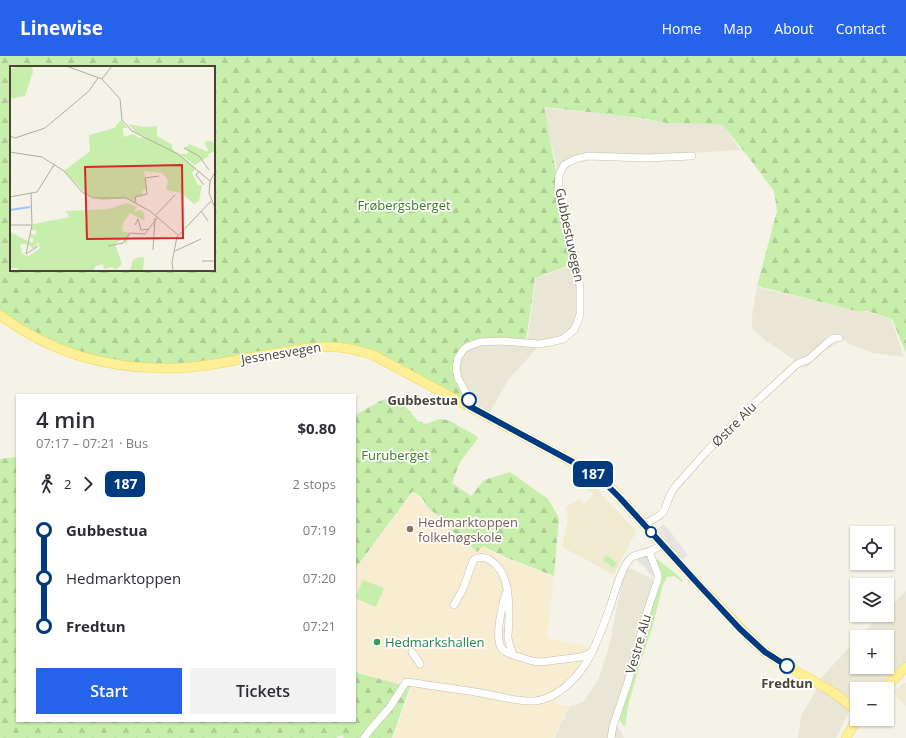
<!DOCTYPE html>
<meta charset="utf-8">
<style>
:root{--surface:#fff;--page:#f2f2f3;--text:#2b2b33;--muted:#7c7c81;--accent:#2563eb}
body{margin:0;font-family:"Open Sans",sans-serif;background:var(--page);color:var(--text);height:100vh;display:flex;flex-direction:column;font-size:15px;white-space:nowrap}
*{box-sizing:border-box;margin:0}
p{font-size:13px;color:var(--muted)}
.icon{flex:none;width:22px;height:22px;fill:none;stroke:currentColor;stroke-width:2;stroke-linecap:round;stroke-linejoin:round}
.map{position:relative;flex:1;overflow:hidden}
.sheet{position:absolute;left:16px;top:338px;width:340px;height:328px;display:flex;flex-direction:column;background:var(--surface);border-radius:0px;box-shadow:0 1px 3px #0004}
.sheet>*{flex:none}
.badge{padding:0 8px;border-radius:6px;font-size:14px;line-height:26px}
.tools{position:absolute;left:850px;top:470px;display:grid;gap:8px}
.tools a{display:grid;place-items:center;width:44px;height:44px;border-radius:0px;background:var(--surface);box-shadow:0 1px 3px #0004;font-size:20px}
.map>.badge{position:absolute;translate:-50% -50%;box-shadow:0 0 0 2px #fff}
.legs{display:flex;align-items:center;gap:6px;height:44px;padding:0 20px;font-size:13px}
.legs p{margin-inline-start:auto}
.summary{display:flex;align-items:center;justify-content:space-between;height:68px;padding:0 20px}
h1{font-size:22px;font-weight:600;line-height:30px}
.primary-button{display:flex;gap:8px;margin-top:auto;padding:8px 20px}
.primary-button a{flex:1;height:46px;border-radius:0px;background:var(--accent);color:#fff;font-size:16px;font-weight:600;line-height:46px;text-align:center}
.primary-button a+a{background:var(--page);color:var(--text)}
ul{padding:0 20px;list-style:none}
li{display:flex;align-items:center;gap:14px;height:48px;font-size:15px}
li i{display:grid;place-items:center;width:6px;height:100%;margin:0 5px;background:currentColor}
li i::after{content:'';width:10px;height:10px;margin:-5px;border:3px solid;border-radius:50%;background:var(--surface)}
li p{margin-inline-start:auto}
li:first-child i{background:linear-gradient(#0000 50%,currentColor 0)}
li:last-child i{background:linear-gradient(currentColor 50%,#0000 0)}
header{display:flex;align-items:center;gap:24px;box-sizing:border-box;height:56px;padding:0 20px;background:var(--accent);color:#fff}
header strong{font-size:19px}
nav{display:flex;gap:22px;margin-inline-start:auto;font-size:14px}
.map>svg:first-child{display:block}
.residential{fill:#eae6d5}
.commercial{fill:#f9edd1}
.education{fill:#f0ebd0}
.grass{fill:#c8eeac}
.forest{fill:url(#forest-firs);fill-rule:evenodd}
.parking{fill:#e6e4e0}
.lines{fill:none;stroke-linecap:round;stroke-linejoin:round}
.minor-casing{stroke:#c2bda9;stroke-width:8}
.major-casing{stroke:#f0d75a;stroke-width:10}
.minor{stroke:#fff;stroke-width:7}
.major{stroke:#ffef97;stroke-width:9}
.line-1-casing{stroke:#fff;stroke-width:9}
.line-1{stroke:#003b80;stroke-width:6}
.stop-1-dot{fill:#fff;stroke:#003b80;stroke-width:2}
.education-dot{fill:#8d6e63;stroke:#fff;stroke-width:1.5}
.leisure-dot{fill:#2e9e5b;stroke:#fff;stroke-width:1.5}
.labels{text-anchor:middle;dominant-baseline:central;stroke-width:3.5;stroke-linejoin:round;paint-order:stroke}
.park-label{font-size:13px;fill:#3a8222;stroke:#fff}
.street-label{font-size:13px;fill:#494435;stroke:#fff}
.stop-label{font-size:13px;font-weight:bold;fill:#494435;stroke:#fff;text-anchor:end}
.education-label{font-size:13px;fill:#785e54;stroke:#fff;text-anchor:start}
.leisure-label{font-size:13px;fill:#27864d;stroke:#fff;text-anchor:start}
.inset-river{fill:none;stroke:#9ec7f8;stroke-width:2}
.inset-road{fill:none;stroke:#b0ada0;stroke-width:1}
.view{fill:#d62828;fill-opacity:0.15;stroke:#d62828;stroke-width:2}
.inset-edge{fill:none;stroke:#494435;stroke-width:2}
</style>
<header>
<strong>Linewise</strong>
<nav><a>Home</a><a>Map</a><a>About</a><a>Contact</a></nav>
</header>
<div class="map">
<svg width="906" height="682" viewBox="0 0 906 682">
<defs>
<pattern id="forest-firs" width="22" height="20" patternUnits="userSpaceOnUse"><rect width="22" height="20" fill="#c8eeac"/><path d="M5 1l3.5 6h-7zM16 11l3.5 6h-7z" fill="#adcd95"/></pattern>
</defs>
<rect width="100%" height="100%" fill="#f5f3e7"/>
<path class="residential" d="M543,52L615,59L667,67L719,68L726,73L740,94L645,100L587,98L558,117Z
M574,209L580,230L577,265L562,282L537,286L527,285L536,222Z
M757,231L859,256H867L891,263L904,301L873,297L854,290L843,284L825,294L806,312L765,284L752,273V261Z
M480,287L539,290L508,324L490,356L477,350L467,335L458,314L463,297Z
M631,512L637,516L651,522L654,525V527L616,668L624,682H555L562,664H565V659L570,650L576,649L584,645L598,624L609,591L624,516Z
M906,535V607L879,633H857V646L847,659L836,682H798L801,660L815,636L822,621L857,583V611H887V581H859L881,559H887V553Z"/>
<path class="commercial" d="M413,436L422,444L426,451L435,458L442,468L477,497L483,491L504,502L554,521L547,582L598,592L591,607L582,620L556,642L557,648L569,650L565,658L564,663L562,664L554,682H393L412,631L355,615V514Z"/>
<path class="education" d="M591,429L597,433L635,474V479L632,483L630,488L622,502L614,519L562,491L568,464L566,451L579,443L584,448L594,438L589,435L588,433Z
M903,627H906V650L893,637Z"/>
<path class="grass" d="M606,499L617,507L614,512L602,504Z
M657,503L675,517L683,525L682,526L674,520L667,521L663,528L652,573L641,604L628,650L625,671L620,665V654L639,597L656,536L661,524L662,517L656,505Z
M363,524L384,532L376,551L355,542Z"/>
<path class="forest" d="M0,0H906V297L892,263L867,255L860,256L757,230L777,155L774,135L746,98L726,73L720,68L667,67L640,62L615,59L544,51L573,208L535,222L526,285L478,283L466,286L458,296L454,308L464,343L407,313L349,289L220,307L128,309L68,293L0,259ZM11,11H214V214H11Z
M384,343L403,348L418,365L426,368L440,363L448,364L475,379L478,382L460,406L452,427L471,440L484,424L510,416L548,443L559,462L554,520L505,501L483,490L477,496L443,467L436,458L427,451L423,443L413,435L355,513V359Z
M17,401V665H355V616L410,631L392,682H344L342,679L335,682H0V403Z"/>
<path class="parking" d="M663,468L669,474L688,499L679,507L653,478Z
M644,500H651L657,517L654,520L649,518L645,511L636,504L639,501Z"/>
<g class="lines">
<defs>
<path id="minor" d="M469,350L470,348L469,343L458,322L456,312L458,302L461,297L464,293L469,290L480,286L501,285L538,288L551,286L563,283L574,274L578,265L580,258V230L571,195L558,135L559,119L564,109L573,104L587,100L645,102L692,100
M644,469L660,459L664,455L670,439L675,431L706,396L758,344L797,308L809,303L828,286L834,282H839
M506,537C502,549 494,583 502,593C505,596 510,598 513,599
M454,549L463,533L473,505L476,502C485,500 490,503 496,509C509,522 509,545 509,562C509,569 508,575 508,581C509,588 511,593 513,599L532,605L541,606L581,601L591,597
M412,596L420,608
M364,682L370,674L390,651L406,626L415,627C437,631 459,633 481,637C498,640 517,646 535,645C542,644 548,642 555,638C587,620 598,584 610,551C614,539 622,508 632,501C633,500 635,500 637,499C646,496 655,495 662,488
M611,682L613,670L628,626L645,562L658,523V519L649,495"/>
<path id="major" d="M0,259C51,297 111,314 175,312C192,312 209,309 226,306C253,301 281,296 308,292C331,289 353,291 375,300L582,411L602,424L611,432L700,530L753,585L765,596L787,610L826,632L837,639L857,655
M884,633L906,611
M846,682L857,663"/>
</defs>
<use href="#minor" class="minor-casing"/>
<use href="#major" class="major-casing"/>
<use href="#minor" class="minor"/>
<use href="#major" class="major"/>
</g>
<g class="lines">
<defs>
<path id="line-1" d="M469,344L470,348L469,350L582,411L602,424L620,442L700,530L740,573L765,596L787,610"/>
</defs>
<use href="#line-1" class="line-1-casing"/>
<use href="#line-1" class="line-1"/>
</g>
<g class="stop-1-dot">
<circle cx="469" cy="344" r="7"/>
<circle cx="651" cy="476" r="5"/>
<circle cx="787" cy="610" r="7"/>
</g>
<circle class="education-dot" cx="410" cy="473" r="4"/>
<circle class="leisure-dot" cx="377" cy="586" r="4"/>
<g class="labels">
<g class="park-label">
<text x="404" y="149">Frøbergsberget</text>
<text x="395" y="399">Furuberget</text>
</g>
<g class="street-label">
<text transform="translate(570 179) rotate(78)">Gubbestuvegen</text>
<text transform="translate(281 297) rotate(-9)">Jessnesvegen</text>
<text transform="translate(734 368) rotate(-45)">Østre Alu</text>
<text transform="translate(638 588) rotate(-74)">Vestre Alu</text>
</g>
<g class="stop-label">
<text x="458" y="344">Gubbestua</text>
<text x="787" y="627" text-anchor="middle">Fredtun</text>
</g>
<g class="education-label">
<text x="418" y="466">Hedmarktoppen<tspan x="418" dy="15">folkehøgskole</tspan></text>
</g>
<g class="leisure-label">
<text x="385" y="586">Hedmarkshallen</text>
</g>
</g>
<g transform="translate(10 10)">
<rect width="205" height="205" fill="#f5f3e7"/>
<path d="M180,78L198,88L199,90L185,99L169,88H177L179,85L174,82Z" fill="#c8eeac"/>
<path d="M5,0H22L23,6L15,30L0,33V5ZM111,54L117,62H113L114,71L123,68L129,72L137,71L127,67L118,58L134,61L147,60V70L161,78L163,84L186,102L182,107L188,119H192L189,135L184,138L171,127L156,124L158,114L152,107L134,105L137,122L133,124L132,130L125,132V137L115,132L92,134L77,129L54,105L80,85L79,69L104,62ZM201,75L205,78V85L198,88L177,77L199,86L194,76ZM117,137L127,141L124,146L130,144L134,147L135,155L120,147L113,157L112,165L120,167L116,179L113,173L105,178L112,198L106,204L101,201L94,203L93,198L86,200L83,205H8V202H0V166L22,177L24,173L20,171V168L26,169V164H21L23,158L60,151L55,145L98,143ZM28,176L30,182L19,190L12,188L10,178H17L24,183Z" fill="#c8eeac" fill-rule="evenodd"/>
<path d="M129,191H134L133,205H120L123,194Z" fill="#c8eeac"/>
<path class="inset-river" d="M0,144L20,141"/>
<path class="inset-road" d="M56,0L92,13L110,33L112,54L122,65L168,88L200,115M92,13L102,0M0,70L5,72L35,62L79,25L88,12M174,82L189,90L199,104M0,86L32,91L54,105L72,126L83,132H116L140,145L168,169M189,105L186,109L194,119M205,106L200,115L199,127L205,142M0,131L27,126L44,99M126,137L125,131L137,128L135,112L149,110M191,145L198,155M146,149L165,129M0,159H22M125,159L128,153L131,164L139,163M98,180L113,177L120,167L135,168L147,152M143,184L145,152M165,185L191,173M16,188L22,159L21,127M16,188L28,180M192,195H205M163,205L162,196L167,171L201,135"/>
<path class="view" d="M172,99L173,172L77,173L75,101Z"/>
<rect width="205" height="205" class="inset-edge"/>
</g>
</svg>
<div class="tools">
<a><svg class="icon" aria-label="locate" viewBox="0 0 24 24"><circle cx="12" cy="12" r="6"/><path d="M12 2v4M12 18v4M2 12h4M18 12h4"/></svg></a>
<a><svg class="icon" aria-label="layers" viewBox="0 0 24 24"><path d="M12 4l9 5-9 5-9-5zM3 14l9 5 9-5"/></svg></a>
<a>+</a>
<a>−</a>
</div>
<b class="badge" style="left:593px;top:418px;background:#003b80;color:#fff">187</b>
<section class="sheet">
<div class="summary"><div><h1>4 min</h1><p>07:17 – 07:21 · Bus</p></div><b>$0.80</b></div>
<div class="legs"><svg class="icon" aria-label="walk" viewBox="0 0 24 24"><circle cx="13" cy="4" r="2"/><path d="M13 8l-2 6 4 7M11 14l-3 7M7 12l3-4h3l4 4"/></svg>2<svg class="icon" aria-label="forward" viewBox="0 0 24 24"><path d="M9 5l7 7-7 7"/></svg><b class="badge" style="background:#003b80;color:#fff">187</b><p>2 stops</p></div>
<ul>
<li><i style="color:#003b80"></i><b>Gubbestua</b><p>07:19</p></li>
<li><i style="color:#003b80"></i><span>Hedmarktoppen</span><p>07:20</p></li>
<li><i style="color:#003b80"></i><b>Fredtun</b><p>07:21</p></li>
</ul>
<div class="primary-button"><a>Start</a><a>Tickets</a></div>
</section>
</div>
